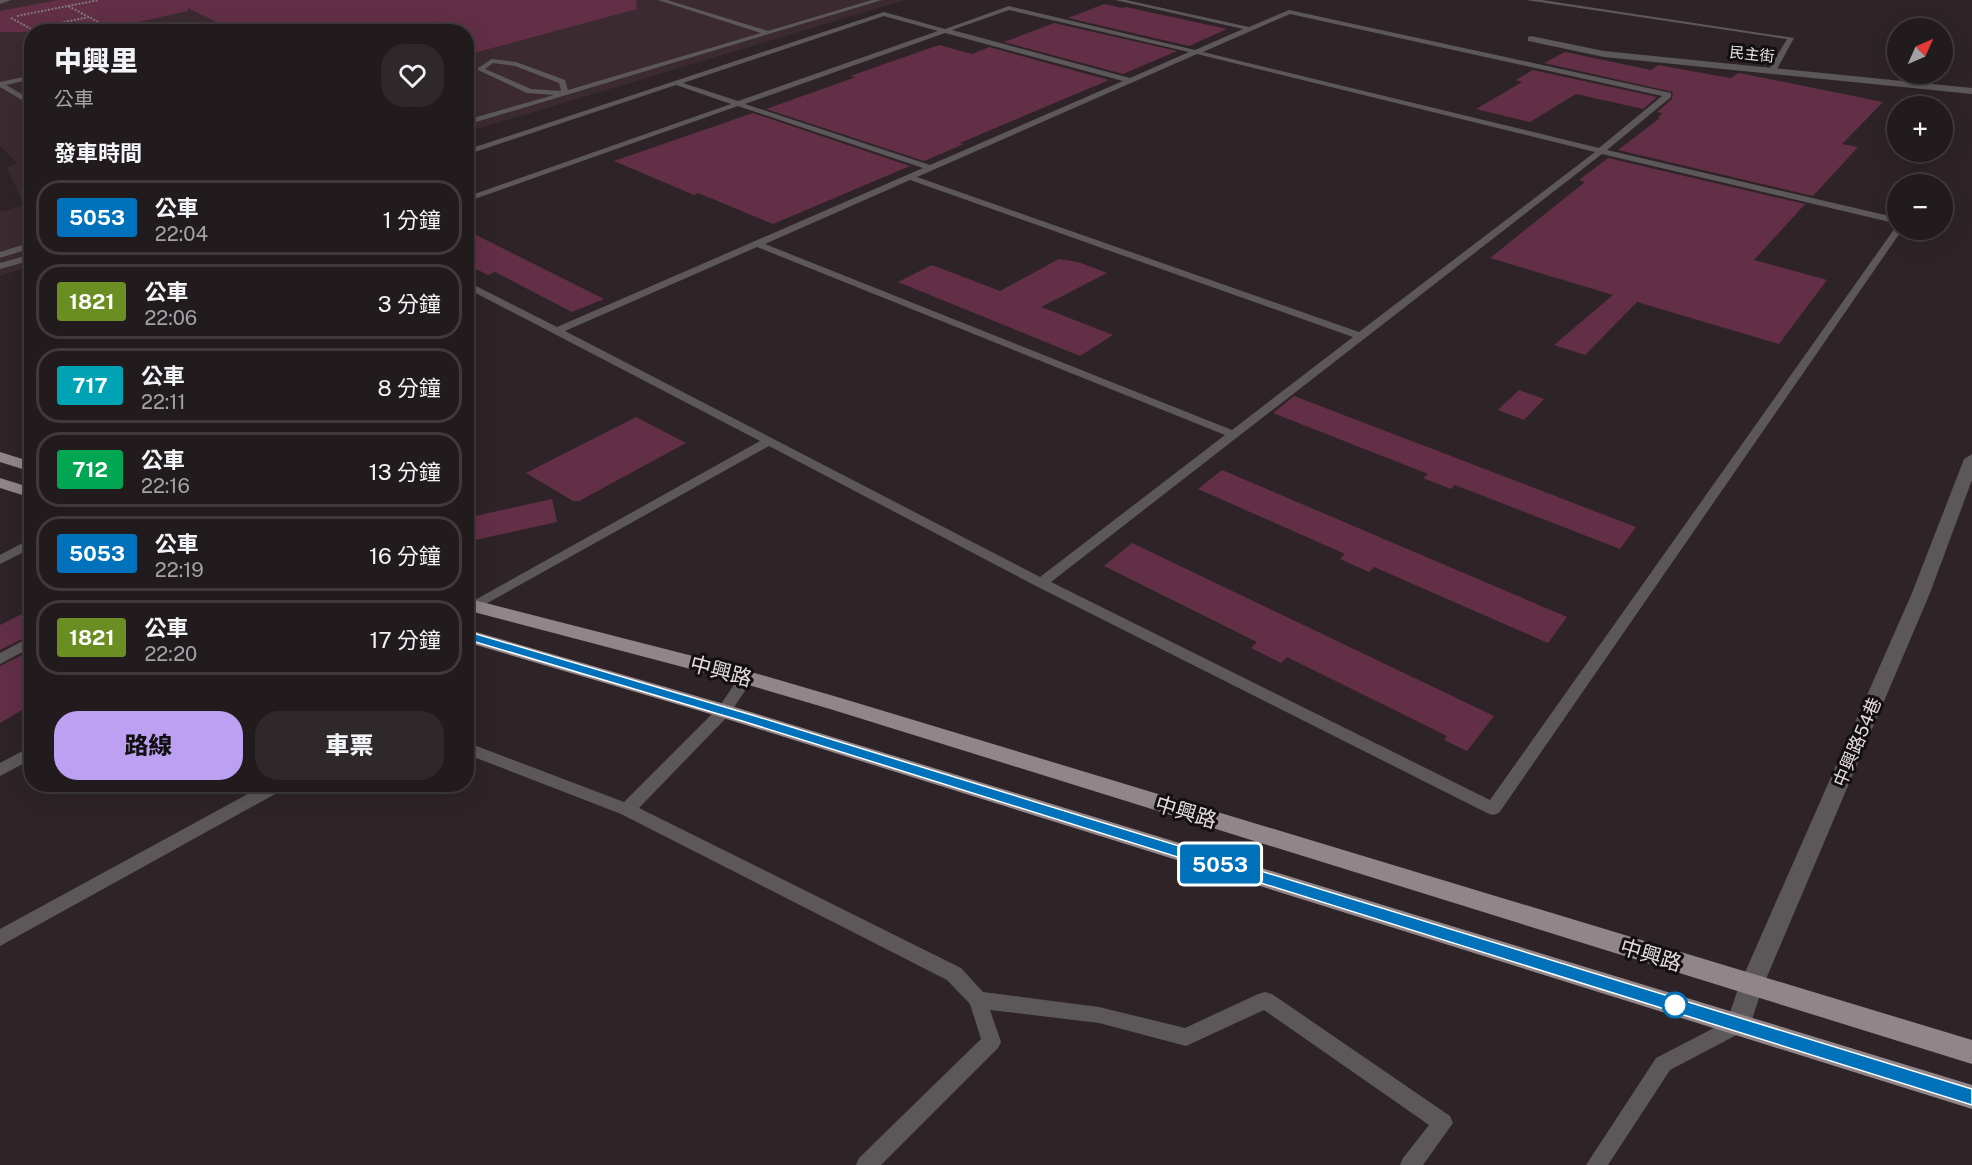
<!DOCTYPE html>
<html lang="zh-TW">
<meta charset="utf-8">
<style>
:root{--surface:#221b1e;--page:#2e282b;--text:#f1f3f6;--muted:#a2a1a4;--line:#3f393c;--accent:#bca0f2}
body{margin:0;font-family:"Public Sans","Noto Sans TC",sans-serif;background:var(--page);color:var(--text);height:100vh;display:flex;flex-direction:column;font-size:22px;white-space:nowrap}
*{box-sizing:border-box;margin:0}
p{font-size:20px;color:var(--muted)}
.icon{flex:none;width:33px;height:33px;fill:none;stroke:currentColor;stroke-width:2;stroke-linecap:round;stroke-linejoin:round}
.map{position:relative;flex:1;overflow:hidden}
.panel{position:absolute;left:24px;top:24px;width:450px;height:768px;display:flex;flex-direction:column;background:var(--surface);border-radius:24px;box-shadow:0 6px 24px #0002,0 0 0 2px var(--line)}
.panel>*{flex:none}
.badge{padding:0 12px;border-radius:4px;font-size:21px;line-height:39px}
.needle{width:39px;rotate:45deg}
.buttons{position:absolute;left:1887px;top:18px;display:grid;gap:12px}
.buttons a{display:grid;place-items:center;width:66px;height:66px;border-radius:50%;background:var(--surface);box-shadow:0 6px 24px #0002,0 0 0 2px var(--line);font-size:30px}
.map>.badge{position:absolute;translate:-50% -50%;box-shadow:0 0 0 3px #fff}
h2{padding:0 30px;font-size:22px;line-height:54px}
.round{display:grid;place-items:center;flex:none;width:63px;height:63px;border-radius:24px;background:var(--page)}
.headline{display:flex;align-items:center;justify-content:space-between;height:102px;padding:0 30px}
h1{font-size:28px;font-weight:800;line-height:45px}
.cta{display:flex;gap:12px;margin-top:auto;padding:12px 30px}
.cta a{flex:1;height:69px;border-radius:24px;background:var(--accent);color:#111;font-size:24px;font-weight:800;line-height:69px;text-align:center}
.cta a+a{background:var(--page);color:var(--text)}
ul{padding:0;list-style:none}
li{display:flex;align-items:center;gap:18px;height:75px;margin:0 12px 9px;padding:0 18px;border:3px solid var(--line);border-radius:24px}
li div{flex:1}
li b{display:block;font-size:22px}
li em{font-style:normal}
li .badge{min-width:66px;font-weight:700;text-align:center}
.map>svg:first-child{display:block}
.built{fill:#3b2b31}
.building{fill:#622f46}
.lines{fill:none;stroke-linecap:round;stroke-linejoin:round}
.path{stroke:#81787b;stroke-width:2;stroke-dasharray:2 1.5;stroke-linecap:butt}
.lane{fill:#5c5759;fill-rule:evenodd}
.street{fill:#5c5759;fill-rule:evenodd}
.primary{fill:#908589;fill-rule:evenodd}
.line{fill:#0072bc;stroke:#fff;stroke-width:1.5}
.stop-dot{fill:#fff;stroke:#0072bc;stroke-width:3}
.labels{text-anchor:middle;dominant-baseline:central;stroke-width:6;stroke-linejoin:round;paint-order:stroke}
.far-street-label{font-size:15px;fill:#e4dddf;stroke:#130f10}
.street-label{font-size:18px;fill:#e4dddf;stroke:#130f10}
.near-street-label{font-size:21px;fill:#e4dddf;stroke:#130f10}
</style>
<div class="map">
<svg width="1972" height="1165" viewBox="0 0 1972 1165">
<rect width="100%" height="100%" fill="#2e2428"/>
<path class="built" d="M0,0H905L467,132L466,32H32L31,266L0,276V212L24,205L7,168L17,163L0,146Z"/>
<path class="building" d="M58,0H636L637,9L466,55V32H359L343,24L312,32H237L188,8V11L92,32H0V11Z
M1104,4L1122,8L1126,7L1227,29L1189,46L1068,18Z
M1054,23L1177,51L1123,74L1004,42Z
M939,45L972,54L989,47L1109,80L960,143L964,144L924,161L766,109L856,77L850,76Z
M1565,52L1651,70L1658,65L1730,78L1739,73L1883,102L1842,144L1858,147L1813,196L1618,150L1660,118L1658,117L1663,113L1657,112L1672,99L1673,92L1544,63Z
M1533,70L1657,97L1643,109L1576,94L1530,122L1476,109L1522,82L1516,80Z
M753,113L910,166L773,224L698,193L694,195L614,161Z
M1608,158L1805,204L1754,260L1827,280L1779,344L1637,302L1585,355L1554,345L1613,295L1490,258L1585,182L1579,180Z
M466,230L604,299L572,312L495,272L488,275L466,264Z
M1059,259L1078,262L1107,273L1041,307L1113,335L1080,356L898,282L932,265L1000,291Z
M1519,390L1544,399L1524,420L1498,410Z
M1294,396L1636,527L1620,549L1455,485L1451,489L1423,478L1428,474L1273,413Z
M636,417L686,443L579,501H573L526,473Z
M1222,470L1567,617L1548,643L1374,567L1369,572L1340,559L1345,554L1198,489Z
M552,499L557,522L466,542V518Z
M1132,543L1494,716L1467,751L1444,740L1447,736L1287,657L1281,663L1251,648L1257,642L1104,566Z
M32,609V634L0,650V625Z
M32,650V704L0,723V666Z"/>
<g class="lines">
<path class="path" d="M68,6L99,0
M17,16L68,6L117,32
M11,18L31,29L89,17"/>
<path class="lane" d="M0,0H11L0,4Z
M658,0H667L768,31L872,0H882L466,125V120L554,95L527,93L478,70V68L492,59L516,62L565,80L568,90L761,33ZM493,63L515,66L559,83L561,91L531,89L485,69Z
M1115,0H1126L1249,27L1289,10L1671,93V97L1607,150L1898,218V224L1602,154L1051,582L1490,800L1895,228L1902,230L1499,813L1493,815L1487,813L1036,586L769,446L466,615V605L760,441L466,288V281L557,327L923,168L738,106L466,202V197L731,104L676,85L466,155V150L884,12L945,29L1009,6L1195,50L1243,29ZM1009,10L1189,52L1130,78L952,30ZM1290,14L1662,96L1599,148L1203,52ZM884,16L938,31L738,101L683,83ZM945,33L1123,81L930,165L745,104ZM1197,54L1595,152L1359,332L917,177ZM910,180L1353,337L1232,430L765,244ZM757,247L1225,435L1040,577L565,331Z
M1526,0H1542L1794,38L1776,71L1772,73L1768,71L1787,39Z
M32,75V79L6,85L32,100V106L0,87V82Z
M32,242V248L0,258V252Z
M32,254V260L0,269V263Z
M32,538V548L0,564V555Z
M32,636V647L0,664V653Z
M747,672L752,673L754,677L729,715L639,808L961,968L983,992L1099,1007L1185,1028L1258,994L1265,992L1272,994L1450,1116L1453,1123L1423,1165H1400L1403,1158L1429,1125L1264,1010L1186,1046L1099,1023L990,1010L1001,1042L998,1048L881,1165H856L859,1158L981,1039L970,1004L947,980L621,814L466,754V742L624,802L719,707L742,673Z
M32,746V759L0,776V763Z
M266,784H288L286,788L0,946V929Z
M1739,1015L1746,1018L1749,1024L1746,1030L1670,1070L1608,1165H1586L1656,1058Z"/>
<path class="street" d="M1531,36L1604,51L1972,88V94L1604,57L1528,41V37Z
M1972,454V480L1930,593L1763,986L1748,1032L1739,1035L1730,1032L1726,1024L1739,986L1912,593L1964,459Z"/>
<path class="primary" d="M0,452L32,462V472L0,462Z
M0,478L32,488V498L0,488Z
M466,598L724,664L844,699L1972,1040V1064L830,709L721,677L466,610Z
M466,629L731,706L1972,1085V1109L717,716L466,642Z"/>
</g>
<path class="line" d="M466,631L752,715L1972,1089V1105L742,721L462,638L460,635Z"/>
<circle class="stop-dot" cx="1675" cy="1005" r="12"/>
<g class="labels">
<g class="far-street-label">
<text transform="translate(1752 54) rotate(6)">民主街</text>
</g>
<g class="street-label">
<text transform="translate(1857 742) rotate(-67)">中興路54巷</text>
</g>
<g class="near-street-label">
<text transform="translate(721 671) rotate(15)">中興路</text>
<text transform="translate(1186 812) rotate(17)">中興路</text>
<text transform="translate(1651 955) rotate(17)">中興路</text>
</g>
</g>
</svg>
<div class="buttons">
<a><svg class="needle" viewBox="-14 -14 28 28"><path d="M0-13l5 13h-10z" fill="#e53935"/><path d="M0 13l5-13h-10z" fill="#a2a1a4"/></svg></a>
<a>+</a>
<a>−</a>
</div>
<b class="badge" style="left:1220px;top:864px;background:#0072bc;color:#fff">5053</b>
<section class="panel">
<div class="headline"><div><h1>中興里</h1><p>公車</p></div><a class="round"><svg class="icon" aria-label="heart" viewBox="0 0 24 24"><path d="M12 20l-8-8c-3-5 5-10 8-4 3-6 11-1 8 4z"/></svg></a></div>
<h2>發車時間</h2>
<ul>
<li><span class="badge" style="background:#0072bc;color:#fff">5053</span><div><b>公車</b><p>22:04</p></div><em>1 分鐘</em></li>
<li><span class="badge" style="background:#6b8e23;color:#fff">1821</span><div><b>公車</b><p>22:06</p></div><em>3 分鐘</em></li>
<li><span class="badge" style="background:#00a3b4;color:#fff">717</span><div><b>公車</b><p>22:11</p></div><em>8 分鐘</em></li>
<li><span class="badge" style="background:#00a651;color:#fff">712</span><div><b>公車</b><p>22:16</p></div><em>13 分鐘</em></li>
<li><span class="badge" style="background:#0072bc;color:#fff">5053</span><div><b>公車</b><p>22:19</p></div><em>16 分鐘</em></li>
<li><span class="badge" style="background:#6b8e23;color:#fff">1821</span><div><b>公車</b><p>22:20</p></div><em>17 分鐘</em></li>
</ul>
<div class="cta"><a>路線</a><a>車票</a></div>
</section>
</div>
